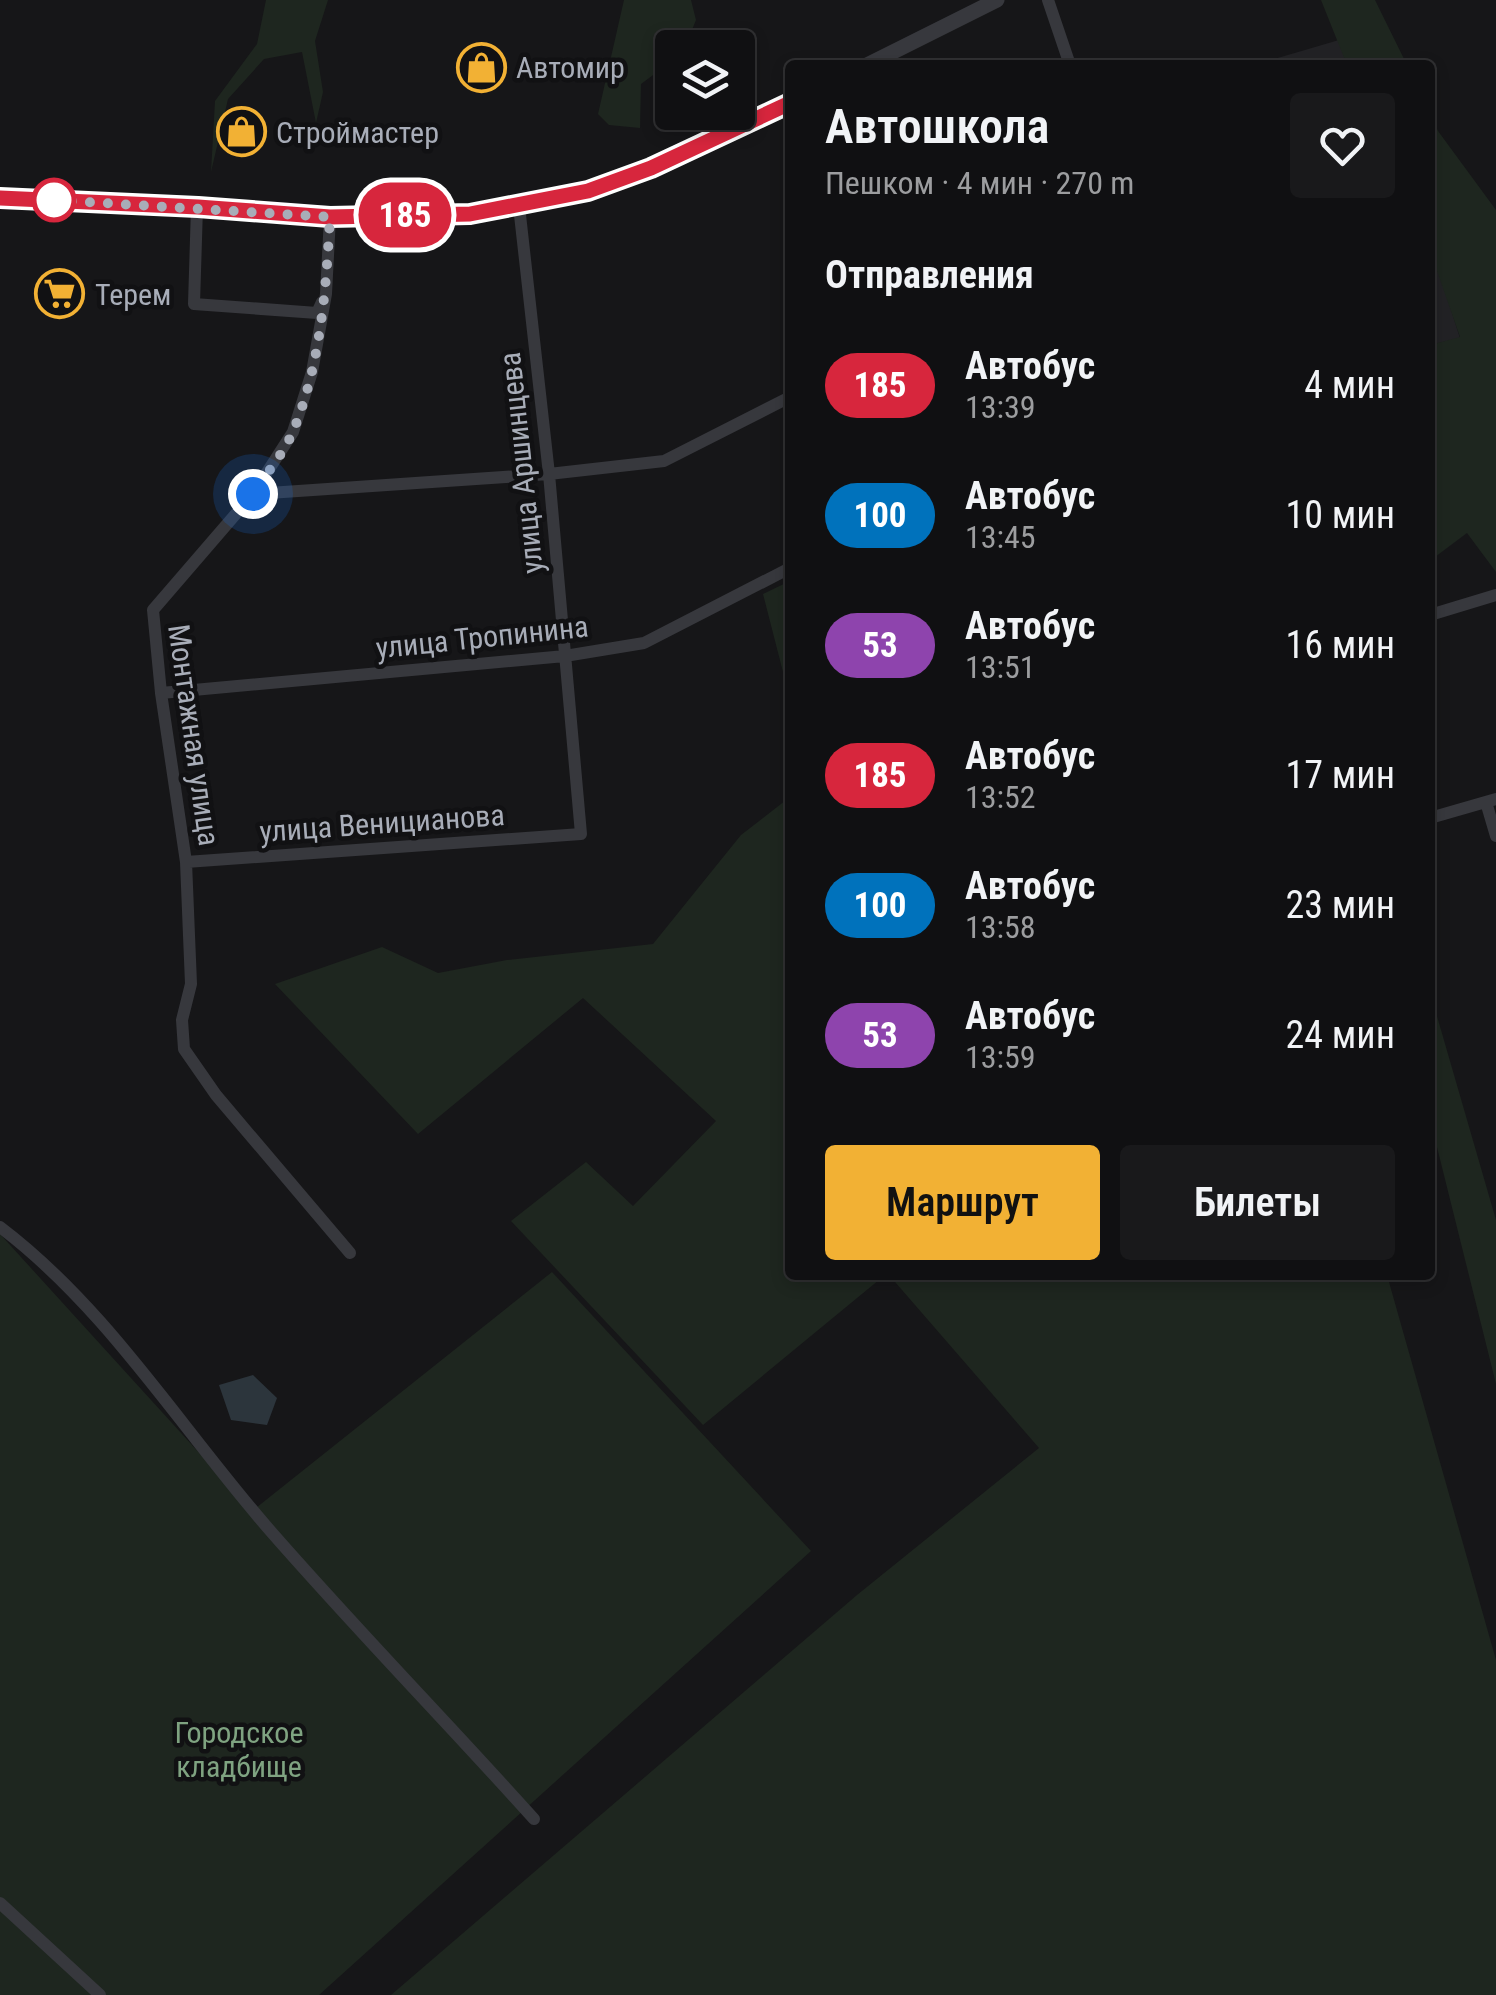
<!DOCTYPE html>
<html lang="ru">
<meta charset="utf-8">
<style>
:root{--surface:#101012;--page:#19191b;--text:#f1f3f6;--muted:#9c9d9f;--line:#303032;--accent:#f2b134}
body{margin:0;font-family:"Roboto Condensed",sans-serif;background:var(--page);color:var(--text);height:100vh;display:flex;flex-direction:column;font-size:38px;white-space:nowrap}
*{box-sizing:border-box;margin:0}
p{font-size:32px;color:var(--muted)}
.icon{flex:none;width:55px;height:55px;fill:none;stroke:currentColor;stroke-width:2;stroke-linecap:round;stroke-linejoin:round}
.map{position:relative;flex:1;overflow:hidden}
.sheet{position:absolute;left:785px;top:60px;width:650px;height:1220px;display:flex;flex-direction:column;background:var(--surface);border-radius:10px;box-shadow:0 5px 15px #0003,0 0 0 2px var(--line)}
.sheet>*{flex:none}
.badge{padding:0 20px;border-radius:32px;font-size:35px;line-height:65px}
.fabs{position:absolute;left:655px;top:30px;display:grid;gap:20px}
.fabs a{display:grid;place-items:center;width:100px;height:100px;border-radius:10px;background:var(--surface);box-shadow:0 5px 15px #0003,0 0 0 2px var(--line);font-size:50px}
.you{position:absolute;width:50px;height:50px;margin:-25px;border:8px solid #fff;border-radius:50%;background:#1a73e8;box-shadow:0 0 0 15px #1a73e833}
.map>.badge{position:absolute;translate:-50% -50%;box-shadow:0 0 0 5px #fff}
h2{padding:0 40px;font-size:38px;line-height:90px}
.round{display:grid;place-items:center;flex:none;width:105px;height:105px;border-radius:10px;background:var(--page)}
.headline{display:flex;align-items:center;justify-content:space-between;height:170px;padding:0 40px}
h1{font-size:48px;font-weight:600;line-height:75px}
.button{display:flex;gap:20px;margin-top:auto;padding:20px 40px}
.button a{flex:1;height:115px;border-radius:10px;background:var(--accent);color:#111;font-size:40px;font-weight:600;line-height:115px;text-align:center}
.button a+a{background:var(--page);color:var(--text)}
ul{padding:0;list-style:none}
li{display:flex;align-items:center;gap:30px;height:130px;padding:0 40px}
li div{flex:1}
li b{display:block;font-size:38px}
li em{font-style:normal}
li .badge{min-width:110px;font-weight:700;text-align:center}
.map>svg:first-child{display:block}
.built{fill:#222225}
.green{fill:#1e261f}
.water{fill:#2c353c}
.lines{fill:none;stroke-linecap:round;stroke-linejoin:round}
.minor{stroke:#37383d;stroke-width:12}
.tertiary{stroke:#37383d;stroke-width:15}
.line-casing{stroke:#fff;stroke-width:22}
.line{stroke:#d7263d;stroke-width:15}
.walk{stroke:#a8adb8;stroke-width:10;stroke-dasharray:0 18}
.stop-dot{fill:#fff;stroke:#d7263d;stroke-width:5}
.labels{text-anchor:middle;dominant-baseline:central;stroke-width:9;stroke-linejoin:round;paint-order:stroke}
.poi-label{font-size:30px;fill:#a8adb8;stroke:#111113;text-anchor:start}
.street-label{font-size:30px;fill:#a8adb8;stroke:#111113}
.park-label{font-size:30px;fill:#7fa381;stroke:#111113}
</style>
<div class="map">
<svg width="1496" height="1995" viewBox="0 0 1496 1995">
<rect width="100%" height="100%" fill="#161618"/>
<path class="built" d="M1339,40L1347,65H1254Z
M1432,250L1460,338L1430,345V251Z"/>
<path class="green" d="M266,0H328L315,41L323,92L316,123L302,52L264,59L228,99L211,172L215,101L257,44Z
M624,0H691L696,20L685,47L672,48V61L641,84L640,128L609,125L598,114Z
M1321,0H1375L1407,65H1347Z
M1430,114L1438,131L1496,210V572L1467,533L1431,560L1430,565V345L1460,337L1430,251Z
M790,581V728L783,672L763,594Z
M790,797V1275H885L703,1425L511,1221L586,1162L633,1206L716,1121L583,998L418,1134L275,984L382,947L438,973L507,960L653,944L741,835Z
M1430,992L1496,1220V1384L1430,1119Z
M0,1234L252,1511L552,1272L811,1551L319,1995H0Z
M889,1275H1387L1496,1660V1995H391L857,1595L1039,1448Z"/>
<path class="water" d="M253,1375L277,1398L267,1425L231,1420L219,1385Z"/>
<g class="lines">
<path class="minor" d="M1048,0L1070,65
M197,207L194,304L317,313L322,302
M330,217L326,294L312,372L293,432L253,494L153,610L161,693L186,862L191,984L182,1020L184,1049L216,1095L350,1253
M253,494L549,474L664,461L790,397
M1430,615L1496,595
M161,693L565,656L644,643L790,568
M1486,802L1496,836
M1430,818L1496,799
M186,862L581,834L549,474L519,206
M0,1227C107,1308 180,1427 267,1527C354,1627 446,1721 534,1819
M0,1903L100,1995"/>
<path class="tertiary" d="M867,65L997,0
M0,198L197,207L330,217L470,214L588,191L651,169L790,103"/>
</g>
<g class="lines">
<defs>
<path id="line" d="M0,198L198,207L330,217L470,214L588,191L651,168L790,103"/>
</defs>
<use href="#line" class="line-casing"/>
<use href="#line" class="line"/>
<path class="walk" d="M54,200L330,217C326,289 321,362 294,429C285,452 266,474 253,494"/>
</g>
<defs>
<symbol id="shop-ring" viewBox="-11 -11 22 22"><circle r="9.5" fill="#111113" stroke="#f2b134" stroke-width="1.5"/><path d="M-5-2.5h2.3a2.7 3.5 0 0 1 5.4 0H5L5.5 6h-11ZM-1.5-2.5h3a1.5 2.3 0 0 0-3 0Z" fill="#f2b134"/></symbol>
<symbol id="supermarket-ring" viewBox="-11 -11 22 22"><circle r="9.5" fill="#111113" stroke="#f2b134" stroke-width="1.5"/><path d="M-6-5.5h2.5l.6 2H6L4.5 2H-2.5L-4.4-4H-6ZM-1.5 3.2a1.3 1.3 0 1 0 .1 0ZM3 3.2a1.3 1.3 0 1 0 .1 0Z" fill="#f2b134"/></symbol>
</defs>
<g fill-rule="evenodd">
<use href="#shop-ring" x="454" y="40" width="55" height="55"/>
<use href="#shop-ring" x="214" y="104" width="55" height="55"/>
<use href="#supermarket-ring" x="32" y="266" width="55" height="55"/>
</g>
<circle class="stop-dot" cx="54" cy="200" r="20"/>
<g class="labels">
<g class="poi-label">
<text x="516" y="67">Автомир</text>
<text x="276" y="132">Строймастер</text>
<text x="95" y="294">Терем</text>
</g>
<g class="street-label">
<text transform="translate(521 463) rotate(-96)">улица Аршинцева</text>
<text transform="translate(482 637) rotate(-6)">улица Тропинина</text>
<text transform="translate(194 735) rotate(82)">Монтажная улица</text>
<text transform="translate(382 823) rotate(-4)">улица Веницианова</text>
</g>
<g class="park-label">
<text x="239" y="1732">Городское<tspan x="239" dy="34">кладбище</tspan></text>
</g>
</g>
</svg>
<div class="fabs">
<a><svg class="icon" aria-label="layers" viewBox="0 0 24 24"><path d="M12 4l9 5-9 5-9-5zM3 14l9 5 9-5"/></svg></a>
</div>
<div class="you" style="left:253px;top:494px"></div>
<b class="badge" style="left:405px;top:215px;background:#d7263d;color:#fff">185</b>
<section class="sheet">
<div class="headline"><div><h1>Автошкола</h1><p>Пешком · 4 мин · 270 m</p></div><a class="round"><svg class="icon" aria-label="heart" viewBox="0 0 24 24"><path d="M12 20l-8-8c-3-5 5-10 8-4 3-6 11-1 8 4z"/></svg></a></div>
<h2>Отправления</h2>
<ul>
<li><span class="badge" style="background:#d7263d;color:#fff">185</span><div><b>Автобус</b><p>13:39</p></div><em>4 мин</em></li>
<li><span class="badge" style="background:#0072bc;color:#fff">100</span><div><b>Автобус</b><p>13:45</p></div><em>10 мин</em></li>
<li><span class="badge" style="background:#8e44ad;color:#fff">53</span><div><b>Автобус</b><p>13:51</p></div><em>16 мин</em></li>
<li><span class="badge" style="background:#d7263d;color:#fff">185</span><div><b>Автобус</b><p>13:52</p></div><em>17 мин</em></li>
<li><span class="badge" style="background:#0072bc;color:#fff">100</span><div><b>Автобус</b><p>13:58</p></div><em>23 мин</em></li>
<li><span class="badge" style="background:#8e44ad;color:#fff">53</span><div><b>Автобус</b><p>13:59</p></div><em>24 мин</em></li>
</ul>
<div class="button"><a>Маршрут</a><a>Билеты</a></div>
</section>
</div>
